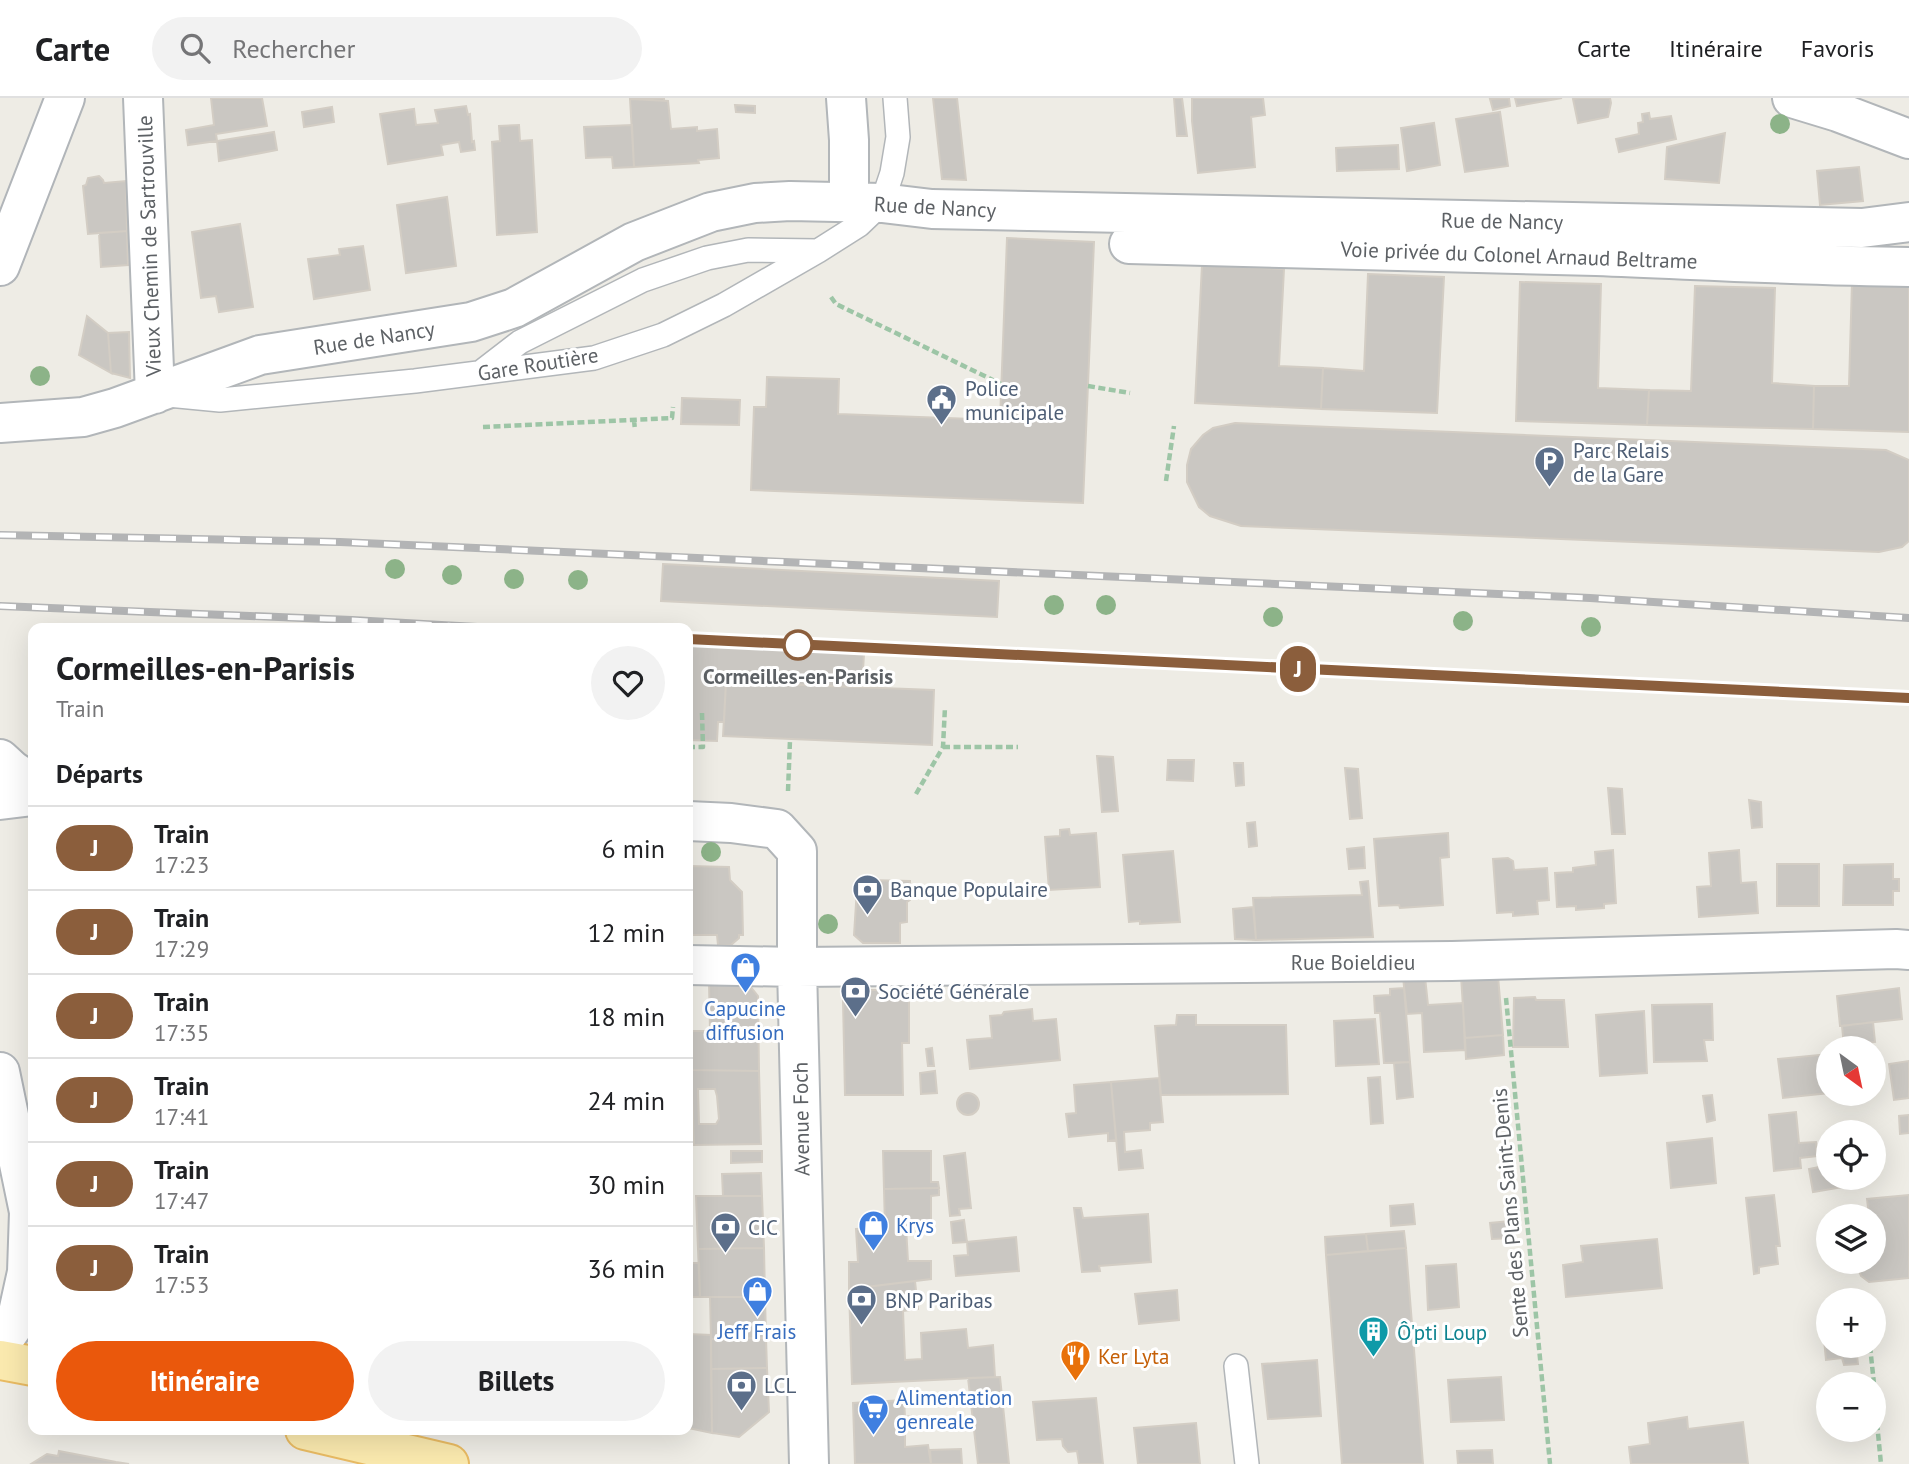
<!DOCTYPE html>
<html lang="fr">
<meta charset="utf-8">
<style>
:root{--surface:#fff;--page:#f2f2f2;--text:#202124;--muted:#757577;--line:#e0e0e0;--accent:#ea580c}
body{margin:0;font-family:"PT Sans",sans-serif;background:var(--page);color:var(--text);height:100vh;display:flex;flex-direction:column;font-size:26px;white-space:nowrap}
*{box-sizing:border-box;margin:0}
p{font-size:23px;color:var(--muted)}
.icon{flex:none;width:38px;height:38px;fill:none;stroke:currentColor;stroke-width:2;stroke-linecap:round;stroke-linejoin:round}
.map{position:relative;flex:1;overflow:hidden}
.drawer{position:absolute;left:28px;top:525px;width:665px;height:812px;display:flex;flex-direction:column;background:var(--surface);border-radius:14px;box-shadow:0 7px 28px #0002}
.drawer>*{flex:none}
.badge{padding:0 14px;border-radius:23px;font-size:24px;line-height:46px}
.needle{width:46px;rotate:147deg}
.controls{position:absolute;left:1816px;top:938px;display:grid;gap:14px}
.controls a{display:grid;place-items:center;width:70px;height:70px;border-radius:50%;background:var(--surface);box-shadow:0 7px 28px #0002;font-size:35px}
.map>.badge{position:absolute;translate:-50% -50%;box-shadow:0 0 0 4px #fff}
h2{padding:0 28px;font-size:26px;line-height:63px}
.round{display:grid;place-items:center;flex:none;width:74px;height:74px;border-radius:37px;background:var(--page)}
.headline{display:flex;align-items:center;justify-content:space-between;height:119px;padding:0 28px}
h1{font-size:33px;font-weight:600;line-height:52px}
.cta{display:flex;gap:14px;margin-top:auto;padding:14px 28px}
.cta a{flex:1;height:80px;border-radius:42px;background:var(--accent);color:#fff;font-size:28px;font-weight:600;line-height:80px;text-align:center}
.cta a+a{background:var(--page);color:var(--text)}
ul{padding:0;list-style:none}
li{display:flex;align-items:center;gap:21px;height:84px;padding:0 28px;border-top:2px solid var(--line)}
li div{flex:1}
li b{display:block;font-size:26px}
li em{font-style:normal}
li .badge{min-width:77px;font-weight:700;text-align:center}
header{display:flex;align-items:center;gap:42px;box-sizing:border-box;height:98px;padding:0 35px;background:var(--surface);border-bottom:2px solid var(--line)}
header strong{font-size:33px}
nav{display:flex;gap:38px;margin-inline-start:auto;font-size:24px}
.search{width:490px;height:63px;background:var(--page);display:flex;align-items:center;gap:18px;box-sizing:border-box;padding:0 24px;border-radius:38px;color:var(--muted);font-size:26px}
.map>svg:first-child{display:block}
.building{fill:#cac7c2;stroke:#d3cdc4;stroke-width:2;fill-rule:evenodd}
.lines{fill:none;stroke-linecap:round;stroke-linejoin:round}
.service-casing{stroke:#b2b6b9;stroke-width:26}
.minor-casing{stroke:#b2b6b9;stroke-width:42}
.secondary-casing{stroke:#b1b5b9;stroke-width:42}
.primary-casing{stroke:#e9bb63;stroke-width:42}
.path{stroke:#9dc5a6;stroke-width:4.5;stroke-dasharray:7 3.5;stroke-linecap:butt}
.service{stroke:#fff;stroke-width:23}
.minor{stroke:#fff;stroke-width:38}
.secondary{stroke:#fff;stroke-width:38}
.primary{stroke:#fae9ae;stroke-width:38}
.rail-casing{stroke:#b3b4b5;stroke-width:8}
.rail{stroke:#fff;stroke-width:5;stroke-dasharray:16;stroke-linecap:butt}
.tree{fill:#8cb388}
.line-casing{stroke:#fff;stroke-width:16}
.line{stroke:#8b5e3c;stroke-width:10}
.stop-dot{fill:#fff;stroke:#8b5e3c;stroke-width:3.5}
.labels{text-anchor:middle;dominant-baseline:central;stroke-width:6;stroke-linejoin:round;paint-order:stroke}
.street-label{font-size:21px;fill:#5d6165;stroke:#fff}
.service-label{font-size:21px;fill:#4e5e75;stroke:#fff;text-anchor:start}
.stop-label{font-size:21px;font-weight:bold;fill:#5d6165;stroke:#fff}
.shop-label{font-size:21px;fill:#366cbe;stroke:#fff}
.culture-label{font-size:21px;fill:#0d838f;stroke:#fff;text-anchor:start}
.food-label{font-size:21px;fill:#c56008;stroke:#fff;text-anchor:start}
</style>
<header>
<strong>Carte</strong>
<div class="search"><svg class="icon" aria-label="search" viewBox="0 0 24 24"><circle cx="10" cy="10" r="6"/><path d="M15 15l6 6"/></svg>Rechercher</div>
<nav><a>Carte</a><a>Itinéraire</a><a>Favoris</a></nav>
</header>
<div class="map">
<svg width="1909" height="1366" viewBox="0 0 1909 1366">
<rect width="100%" height="100%" fill="#eeece5"/>
<path class="building" d="M211,0H262L267,28L216,36L217,43L188,47L186,32L214,27Z
M630,0H664V3Z
M933,0H957L966,82L942,81Z
M1174,0H1182L1187,38H1177Z
M1192,0H1263L1265,17L1251,19L1255,69L1198,75L1192,23Z
M1509,0L1510,8L1493,12L1490,1Z
M1515,0H1562L1517,8Z
M1579,0H1610L1611,5L1608,19L1578,25L1573,1Z
M630,1L668,3L671,31L697,29V33L717,31L719,60L698,62L699,65L634,69Z
M735,7L755,8V15L736,14Z
M466,8L468,17L470,16L472,44L474,43L475,52L461,54L459,44L441,47L443,57L388,66L380,16L414,11L416,27L438,25L435,12Z
M332,9L334,24L304,29L302,14Z
M1500,14L1508,68L1465,74L1456,21Z
M1649,15L1650,21L1671,18L1676,41L1619,54L1616,41L1639,36L1638,25L1643,24L1642,16Z
M1434,25L1440,67L1407,73L1401,30Z
M519,27L520,43L532,42L537,134L497,137L492,44L500,43L499,28Z
M632,27L634,69L613,70L612,59L586,60L584,29Z
M274,34L277,52L219,63L217,43Z
M1725,35L1719,85L1665,81L1667,49Z
M1398,47L1399,71L1337,73L1336,50Z
M1859,69L1863,103L1820,107L1817,73Z
M99,78L103,82L104,85L126,83L127,133L88,136L83,88L86,87L88,80Z
M447,99L456,168L406,175L397,107Z
M240,126L253,209L219,214L216,198L201,200L192,134Z
M127,133L128,167L101,169L99,135Z
M1007,140L1094,144L1083,405L751,392L754,309H766L767,279L839,281L838,316L1000,322Z
M363,148L370,192L314,201L308,161L340,157L339,151Z
M1202,167L1284,171L1279,268L1323,270L1321,311L1195,305Z
M1368,176L1444,179L1437,315L1321,311L1323,270L1364,273Z
M1520,184L1601,186L1598,290L1649,292L1647,327L1516,323Z
M1852,184L1909,186V334L1813,331L1814,288H1849Z
M1695,188L1775,190L1772,285L1814,288L1813,331L1647,327L1649,292L1691,293Z
M87,218L108,235L111,275L79,257Z
M129,234L130,280L111,275L108,235Z
M682,300L740,302L739,327L681,326Z
M1235,325L1886,352L1909,362V443L1902,449L1879,454L1241,428L1210,418L1199,409L1187,384V367L1191,351L1203,337L1213,330Z
M663,466L999,483L997,519L661,503Z
M688,547L864,556L862,589L726,584L724,624H718L717,643L688,642Z
M726,584L934,592L932,647L723,638Z
M1097,658L1113,659L1118,713L1102,714Z
M1168,662H1194L1193,683L1167,682Z
M1234,665H1243L1244,687L1236,688Z
M1345,670L1358,671L1362,720L1350,721Z
M1608,690L1622,691L1625,736H1612Z
M1749,702L1761,704L1762,729L1752,730Z
M1255,724L1257,748L1249,749L1247,725Z
M1069,731L1070,737L1096,735L1100,789L1049,792L1045,739L1060,738V732Z
M1448,735L1449,759L1440,760L1443,807L1400,810L1399,807L1379,808L1374,741Z
M1364,749L1365,770L1349,771L1347,751Z
M1613,752L1616,805L1604,806V810L1576,812V808L1557,809L1555,775L1573,774V770L1596,767L1595,754Z
M1739,752L1741,785L1756,784L1758,815L1699,819L1697,789L1711,788L1709,755Z
M1173,753L1180,824L1140,826V823L1129,824L1123,757Z
M1508,760L1513,763L1514,772L1547,770L1549,802L1537,803L1538,816L1513,818V814L1497,815L1493,761Z
M1777,766H1819V808H1777Z
M1893,766V781H1899V793H1893V807H1843L1844,767Z
M688,768L729,769L730,782L742,794L743,837H739V840L731,847H718L717,837H688Z
M867,782L910,783V802L907,804V824L900,825V845H863L854,837L857,790Z
M1368,783L1373,839L1256,842L1253,800L1362,797L1360,784Z
M1253,809L1256,842L1235,841L1233,811Z
M1461,878H1498L1503,937L1465,940Z
M1403,879H1425L1428,907L1463,905L1465,952L1424,954L1422,915L1407,916Z
M709,883H746L758,898L759,973L691,972L690,933H710Z
M1404,890L1410,964L1384,965L1380,915H1375L1374,898L1390,897V891Z
M1899,890L1902,921L1840,928L1837,898Z
M853,892H909V945H902L903,997H845L843,902Z
M1535,899L1536,902H1564L1568,949H1513L1514,900Z
M1712,906L1713,942H1704L1707,963L1654,964L1652,907Z
M1032,911L1033,923L1056,921L1060,962L970,971L967,942L992,940L990,918L1002,917L1004,914Z
M1644,913L1647,975L1600,978L1596,917Z
M1177,917H1196V927H1286L1288,996L1161,997L1155,928L1176,927Z
M1375,921L1379,966L1336,968L1334,923Z
M1873,924L1875,944L1844,948L1842,928Z
M688,933H690L693,1026L688,1027Z
M1503,937L1504,957L1466,961L1465,940Z
M932,950L934,968H928L926,951Z
M1829,956V995L1783,1000L1778,961Z
M1909,963V1000L1894,1002L1889,966Z
M1410,964L1413,999L1397,1001L1394,965Z
M691,972L759,973L761,1046L694,1047ZM698,991H715L717,998L719,1021L716,1026H699Z
M935,973L937,995L921,996L920,975Z
M1380,979L1383,1025L1371,1026L1368,980Z
M1159,980L1163,1024L1150,1025V1032L1124,1034L1125,1054L1141,1052L1143,1070L1119,1072L1111,984Z
M1111,984L1116,1042L1108,1043V1035L1069,1039L1066,1016L1076,1015L1074,987Z
M957 1006a11 11 0 1 1 22 0a11 11 0 1 1-22 0Z
M1712,997L1715,1022L1707,1024L1703,998Z
M1796,1014L1799,1045L1816,1044L1817,1058L1800,1060L1801,1070L1774,1073L1769,1017Z
M1909,1017V1035L1900,1036L1899,1018Z
M1712,1040L1716,1085L1671,1090L1667,1045Z
M731,1053H762V1064L731,1065Z
M883,1053H931V1084H938L939,1090L884,1091Z
M965,1055L971,1110L959,1111L960,1117L950,1118L944,1058Z
M1829,1067V1080H1847L1849,1088L1813,1094L1809,1071Z
M761,1075L762,1098H723L722,1076Z
M939,1090V1097L931,1098V1129H906L908,1163H931V1181L849,1191V1164H858L856,1131L885,1130L884,1091Z
M1774,1097L1780,1148H1776L1778,1166L1759,1169V1175L1754,1176L1746,1100Z
M1909,1097V1180L1869,1184L1861,1178L1858,1170L1859,1164H1874V1118H1869L1867,1101Z
M696,1098H762L764,1150L698,1151Z
M1413,1106L1415,1126L1391,1128L1390,1108Z
M1074,1110H1081L1083,1120L1148,1116L1151,1164L1099,1168L1100,1173L1082,1174Z
M964,1122L967,1144L953,1145L951,1124Z
M1510,1123L1513,1140L1492,1141L1490,1125Z
M1404,1133L1406,1150L1368,1153L1366,1136Z
M1366,1136L1368,1153L1326,1157L1325,1139Z
M1016,1139L1019,1173L956,1178L954,1158L968,1157L967,1144Z
M1657,1141L1662,1190L1566,1199L1563,1167L1583,1164L1581,1148Z
M764,1150L765,1199H700L698,1151Z
M1406,1150L1423,1366H1342L1326,1157Z
M688,1165H699L700,1199H688Z
M1456,1166L1459,1209L1428,1212L1426,1168Z
M915,1183L918,1211L903,1213L905,1262L922,1261L921,1235L966,1231L968,1250L993,1247L995,1279L852,1286L849,1191Z
M1177,1192L1179,1222L1139,1226L1135,1196Z
M710,1199H765L766,1240L711,1241Z
M1829,1208V1248H1856L1858,1266L1844,1267L1842,1260L1826,1262L1821,1210Z
M688,1236L711,1237L712,1335L688,1330Z
M766,1240L767,1270L711,1271V1241Z
M1317,1262L1321,1318L1268,1321L1262,1266Z
M767,1270L769,1314L739,1339L712,1335L711,1271Z
M1000,1279L1009,1366H978L968,1280Z
M1501,1279L1504,1322L1451,1324L1448,1282Z
M1096,1300L1103,1366H1079L1077,1353L1068,1354L1063,1348L1062,1341L1037,1342L1033,1304Z
M904,1302L905,1319L911,1318L912,1326H905V1349L928,1347L931,1366H855L853,1305Z
M1687,1319L1688,1331L1743,1324L1748,1366H1631L1629,1349L1650,1346L1648,1325Z
M1196,1325L1200,1366H1138L1134,1330Z
M961,1351L962,1366H931L930,1352Z
M1492,1352L1493,1366H1458L1457,1353Z
M59,1353L116,1364L129,1366H31L47,1356L58,1358Z"/>
<g class="lines">
<defs>
<path id="service" d="M481,274L520,244L643,182L707,160L748,152L818,153
M168,297L220,302L415,283L594,260L663,237L724,207L818,153L859,127L882,105L892,75L898,39L895,0
M1236,1268L1247,1366"/>
<path id="minor" d="M143,0L155,296
M846,0L849,42V105
M1792,0L1838,14L1909,41
M1129,146C1284,150 1440,153 1596,158C1700,162 1805,168 1909,169
M0,325L83,319L115,310L260,257L471,224L514,210L634,144L711,114L755,105L790,103L882,105L932,111L1862,130L1909,124
M0,661L12,672L33,686
M0,702L33,698
M688,723L731,725L777,731L797,753V869L809,1366
M688,867L797,869L1452,863L1896,851L1909,852"/>
<path id="secondary" d="M0,168L65,0
M0,974L29,1114L27,1174L16,1224L0,1247"/>
<path id="primary" d="M0,1262L33,1268
M305,1332L449,1366"/>
</defs>
<use href="#service" class="service-casing"/>
<use href="#minor" class="minor-casing"/>
<use href="#secondary" class="secondary-casing"/>
<use href="#primary" class="primary-casing"/>
<path class="path" d="M831,199L836,206L1001,286
M1088,288L1130,295
M634,322L635,332
M483,329L672,320L673,309
M1166,383L1174,328
M688,649H703L702,615
M943,649H1018
M788,693L790,642
M916,696L943,649L945,609
M1506,900L1550,1366
M1870,1248L1874,1286
M1874,1294L1881,1366"/>
<use href="#service" class="service"/>
<use href="#minor" class="minor"/>
<use href="#secondary" class="secondary"/>
<use href="#primary" class="primary"/>
<defs>
<path id="rail" d="M0,437L340,444L1590,500L1909,520
M0,508L352,522L495,530
M688,541L1909,600"/>
</defs>
<use href="#rail" class="rail-casing"/>
<use href="#rail" class="rail"/>
</g>
<g class="tree">
<circle cx="1780" cy="26" r="10"/>
<circle cx="40" cy="278" r="10"/>
<circle cx="395" cy="471" r="10"/>
<circle cx="452" cy="477" r="10"/>
<circle cx="514" cy="481" r="10"/>
<circle cx="578" cy="482" r="10"/>
<circle cx="1054" cy="507" r="10"/>
<circle cx="1106" cy="507" r="10"/>
<circle cx="1273" cy="519" r="10"/>
<circle cx="1463" cy="523" r="10"/>
<circle cx="1591" cy="529" r="10"/>
<circle cx="711" cy="754" r="10"/>
<circle cx="828" cy="826" r="10"/>
</g>
<g class="lines">
<defs>
<path id="line" d="M688,541L1909,600"/>
</defs>
<use href="#line" class="line-casing"/>
<use href="#line" class="line"/>
</g>
<defs>
<symbol id="civic-pin" viewBox="-11 -11 22 30"><path d="M0 17L-7.5 6A9.5 9.5 0 1 1 7.5 6Z" fill="#5c6f8a" stroke="#fff"/><path d="M-.6-6.5H3V-4.5H.6V-3L4-1V1h2V6H-6V1h2V-1L-.6-3ZM-1.2 2.5V6h2.4V2.5Z" fill="#fff"/></symbol>
<symbol id="parking-pin" viewBox="-11 -11 22 30"><path d="M0 17L-7.5 6A9.5 9.5 0 1 1 7.5 6Z" fill="#5c6f8a" stroke="#fff"/><path d="M-3.5-5.5H1a3.5 3.5 0 0 1 0 7H-1V5.5H-3.5ZM-1-3.4V-.6H.8a1.4 1.4 0 0 0 0-2.8Z" fill="#fff"/></symbol>
<symbol id="bank-pin" viewBox="-11 -11 22 30"><path d="M0 17L-7.5 6A9.5 9.5 0 1 1 7.5 6Z" fill="#5c6f8a" stroke="#fff"/><path d="M-6-4H6V4H-6ZM0-2.3a2.3 2.3 0 1 0 0 4.6a2.3 2.3 0 1 0 0-4.6Z" fill="#fff"/></symbol>
<symbol id="shop-pin" viewBox="-11 -11 22 30"><path d="M0 17L-7.5 6A9.5 9.5 0 1 1 7.5 6Z" fill="#3f7fe0" stroke="#fff"/><path d="M-5-2.5h2.3a2.7 3.5 0 0 1 5.4 0H5L5.5 6h-11ZM-1.5-2.5h3a1.5 2.3 0 0 0-3 0Z" fill="#fff"/></symbol>
<symbol id="building-pin" viewBox="-11 -11 22 30"><path d="M0 17L-7.5 6A9.5 9.5 0 1 1 7.5 6Z" fill="#0f9aa8" stroke="#fff"/><path d="M-4-6H4V6H1V3H-1V6H-4ZM-2.5-4.3h1.7v1.8h-1.7ZM.8-4.3h1.7v1.8H.8ZM-2.5-1h1.7V.8h-1.7ZM.8-1h1.7V.8H.8Z" fill="#fff"/></symbol>
<symbol id="restaurant-pin" viewBox="-11 -11 22 30"><path d="M0 17L-7.5 6A9.5 9.5 0 1 1 7.5 6Z" fill="#e8710a" stroke="#fff"/><path d="M-5-6h1v4h1v-4h1v4h1v-4h1v5L-1.5 .5V6h-2V.5L-5-1ZM5-6V6H3V1.5H1.5Q1.5-4 5-6Z" fill="#fff"/></symbol>
<symbol id="supermarket-pin" viewBox="-11 -11 22 30"><path d="M0 17L-7.5 6A9.5 9.5 0 1 1 7.5 6Z" fill="#3f7fe0" stroke="#fff"/><path d="M-6-5.5h2.5l.6 2H6L4.5 2H-2.5L-4.4-4H-6ZM-1.5 3.2a1.3 1.3 0 1 0 .1 0ZM3 3.2a1.3 1.3 0 1 0 .1 0Z" fill="#fff"/></symbol>
</defs>
<g fill-rule="evenodd">
<use href="#civic-pin" x="924" y="284" width="35" height="47"/>
<use href="#parking-pin" x="1532" y="346" width="35" height="47"/>
<use href="#bank-pin" x="850" y="774" width="35" height="47"/>
<use href="#shop-pin" x="728" y="852" width="35" height="47"/>
<use href="#bank-pin" x="838" y="876" width="35" height="47"/>
<use href="#shop-pin" x="856" y="1110" width="35" height="47"/>
<use href="#bank-pin" x="708" y="1112" width="35" height="47"/>
<use href="#shop-pin" x="740" y="1176" width="35" height="47"/>
<use href="#bank-pin" x="844" y="1184" width="35" height="47"/>
<use href="#building-pin" x="1356" y="1216" width="35" height="47"/>
<use href="#restaurant-pin" x="1058" y="1240" width="35" height="47"/>
<use href="#bank-pin" x="724" y="1270" width="35" height="47"/>
<use href="#supermarket-pin" x="856" y="1294" width="35" height="47"/>
</g>
<circle class="stop-dot" cx="798" cy="547" r="14"/>
<g class="labels">
<g class="street-label">
<text transform="translate(935 109) rotate(3)">Rue de Nancy</text>
<text transform="translate(1502 123) rotate(1)">Rue de Nancy</text>
<text transform="translate(149 148) rotate(-92)">Vieux Chemin de Sartrouville</text>
<text transform="translate(1519 157) rotate(2)">Voie privée du Colonel Arnaud Beltrame</text>
<text transform="translate(374 240) rotate(-9)">Rue de Nancy</text>
<text transform="translate(538 266) rotate(-9)">Gare Routière</text>
<text x="1353" y="864">Rue Boieldieu</text>
<text transform="translate(801 1021) rotate(-91)">Avenue Foch</text>
<text transform="translate(1510 1115) rotate(-95)">Sente des Plans Saint-Denis</text>
</g>
<g class="service-label">
<text x="965" y="290">Police<tspan x="965" dy="24">municipale</tspan></text>
<text x="1573" y="352">Parc Relais<tspan x="1573" dy="24">de la Gare</tspan></text>
<text x="890" y="791">Banque Populaire</text>
<text x="878" y="893">Société Générale</text>
<text x="748" y="1129">CIC</text>
<text x="885" y="1202">BNP Paribas</text>
<text x="764" y="1287">LCL</text>
</g>
<g class="stop-label">
<text x="798" y="578">Cormeilles-en-Parisis</text>
</g>
<g class="shop-label">
<text x="745" y="910">Capucine<tspan x="745" dy="24">diffusion</tspan></text>
<text x="896" y="1127" text-anchor="start">Krys</text>
<text x="757" y="1233">Jeff Frais</text>
<text x="896" y="1299" text-anchor="start">Alimentation<tspan x="896" dy="24">genreale</tspan></text>
</g>
<g class="culture-label">
<text x="1397" y="1234">Ô'pti Loup</text>
</g>
<g class="food-label">
<text x="1098" y="1258">Ker Lyta</text>
</g>
</g>
</svg>
<div class="controls">
<a><svg class="needle" viewBox="-14 -14 28 28"><path d="M0-13l5 13h-10z" fill="#e53935"/><path d="M0 13l5-13h-10z" fill="#757577"/></svg></a>
<a><svg class="icon" aria-label="locate" viewBox="0 0 24 24"><circle cx="12" cy="12" r="6"/><path d="M12 2v4M12 18v4M2 12h4M18 12h4"/></svg></a>
<a><svg class="icon" aria-label="layers" viewBox="0 0 24 24"><path d="M12 4l9 5-9 5-9-5zM3 14l9 5 9-5"/></svg></a>
<a>+</a>
<a>−</a>
</div>
<b class="badge" style="left:1298px;top:571px;background:#8b5e3c;color:#fff">J</b>
<section class="drawer">
<div class="headline"><div><h1>Cormeilles-en-Parisis</h1><p>Train</p></div><a class="round"><svg class="icon" aria-label="heart" viewBox="0 0 24 24"><path d="M12 20l-8-8c-3-5 5-10 8-4 3-6 11-1 8 4z"/></svg></a></div>
<h2>Départs</h2>
<ul>
<li><span class="badge" style="background:#8b5e3c;color:#fff">J</span><div><b>Train</b><p>17:23</p></div><em>6 min</em></li>
<li><span class="badge" style="background:#8b5e3c;color:#fff">J</span><div><b>Train</b><p>17:29</p></div><em>12 min</em></li>
<li><span class="badge" style="background:#8b5e3c;color:#fff">J</span><div><b>Train</b><p>17:35</p></div><em>18 min</em></li>
<li><span class="badge" style="background:#8b5e3c;color:#fff">J</span><div><b>Train</b><p>17:41</p></div><em>24 min</em></li>
<li><span class="badge" style="background:#8b5e3c;color:#fff">J</span><div><b>Train</b><p>17:47</p></div><em>30 min</em></li>
<li><span class="badge" style="background:#8b5e3c;color:#fff">J</span><div><b>Train</b><p>17:53</p></div><em>36 min</em></li>
</ul>
<div class="cta"><a>Itinéraire</a><a>Billets</a></div>
</section>
</div>
